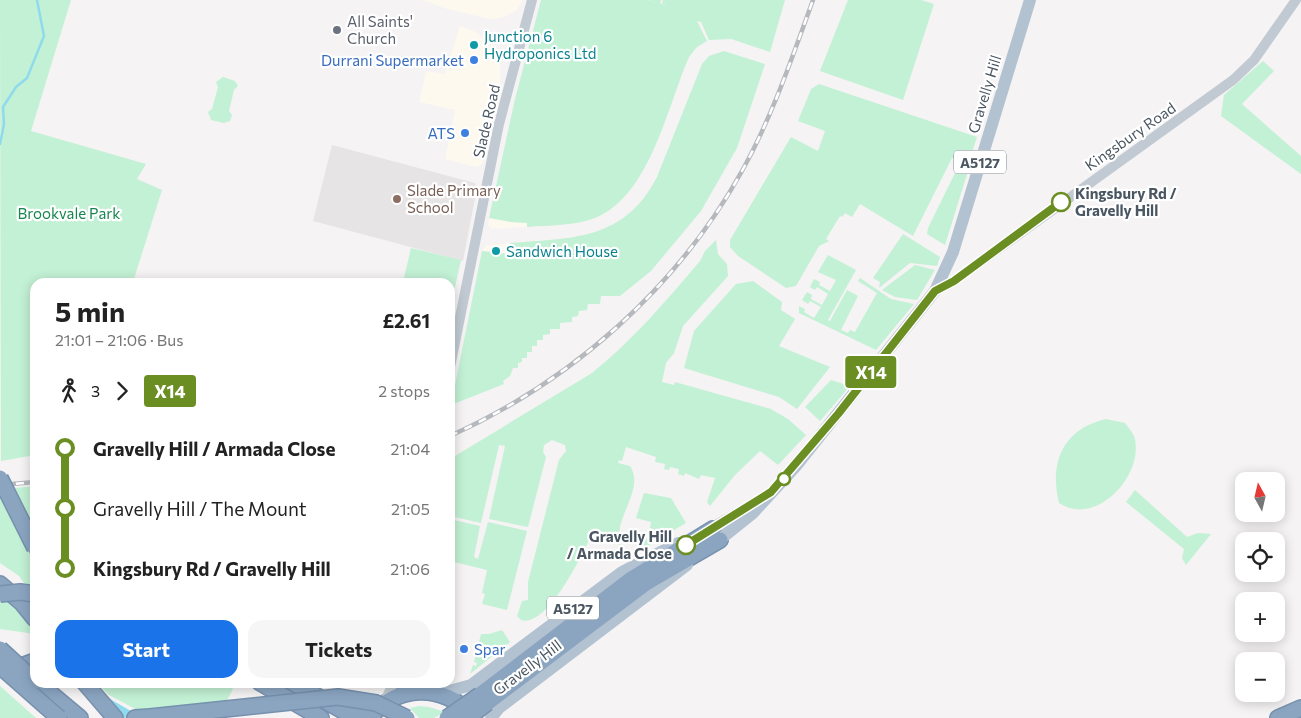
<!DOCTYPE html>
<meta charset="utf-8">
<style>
:root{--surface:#fff;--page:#f6f6f6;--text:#222;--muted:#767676;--accent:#1a73e8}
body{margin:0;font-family:Commissioner,sans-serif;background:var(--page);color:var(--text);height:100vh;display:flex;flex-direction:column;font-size:19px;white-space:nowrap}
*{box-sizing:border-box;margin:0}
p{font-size:16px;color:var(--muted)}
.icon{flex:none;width:28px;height:28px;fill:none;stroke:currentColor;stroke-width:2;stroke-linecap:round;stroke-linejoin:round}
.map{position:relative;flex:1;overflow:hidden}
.panel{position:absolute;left:30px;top:278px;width:425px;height:410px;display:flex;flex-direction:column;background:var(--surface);border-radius:15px;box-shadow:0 2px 12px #0003}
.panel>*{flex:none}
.badge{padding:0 10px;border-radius:4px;font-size:18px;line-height:32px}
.needle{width:32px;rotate:352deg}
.buttons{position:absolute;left:1235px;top:472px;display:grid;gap:10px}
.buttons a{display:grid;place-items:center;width:50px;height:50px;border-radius:10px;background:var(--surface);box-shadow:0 2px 12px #0003;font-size:25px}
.map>.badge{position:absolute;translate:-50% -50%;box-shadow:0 0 0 2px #fff}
.legs{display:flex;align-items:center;gap:8px;height:55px;padding:0 25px;font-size:16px}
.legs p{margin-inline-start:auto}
.head{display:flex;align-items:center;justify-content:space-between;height:85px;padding:0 25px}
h1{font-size:28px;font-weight:700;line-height:38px}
.button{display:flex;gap:10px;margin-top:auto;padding:10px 25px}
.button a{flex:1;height:58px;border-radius:15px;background:var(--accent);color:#fff;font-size:20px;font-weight:700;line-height:58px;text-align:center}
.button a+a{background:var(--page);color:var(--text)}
ul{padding:0 25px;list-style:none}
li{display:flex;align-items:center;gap:18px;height:60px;font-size:19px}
li i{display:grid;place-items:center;width:8px;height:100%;margin:0 6px;background:currentColor}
li i::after{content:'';width:12px;height:12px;margin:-6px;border:4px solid;border-radius:50%;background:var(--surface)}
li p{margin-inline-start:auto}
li:first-child i{background:linear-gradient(#0000 50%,currentColor 0)}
li:last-child i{background:linear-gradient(currentColor 50%,#0000 0)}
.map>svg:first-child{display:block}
.commercial{fill:#fdf9ef}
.education{fill:#e6e4e5}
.green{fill:#c3f1d5}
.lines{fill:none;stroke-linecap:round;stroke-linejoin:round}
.stream{stroke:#90daee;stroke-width:2.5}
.canal{stroke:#90daee;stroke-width:9}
.highway-casing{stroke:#7690ad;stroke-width:18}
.minor{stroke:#c1cad2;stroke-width:10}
.major{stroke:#b3c2d1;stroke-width:12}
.highway{stroke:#8ba5c1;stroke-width:15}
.rail-casing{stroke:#b5b8bd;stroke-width:4.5}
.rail{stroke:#fff;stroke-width:2.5;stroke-dasharray:8;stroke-linecap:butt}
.highway-bridge-casing{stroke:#7690ad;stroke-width:18;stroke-linecap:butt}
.highway-bridge{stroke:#8ba5c1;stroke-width:15}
.line-1-casing{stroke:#fff;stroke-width:11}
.line-1{stroke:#6b8e23;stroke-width:8}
.worship-dot{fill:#6b7280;stroke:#fff;stroke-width:2}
.culture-dot{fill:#0f9aa8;stroke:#fff;stroke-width:2}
.shop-dot{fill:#3f7fe0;stroke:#fff;stroke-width:2}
.education-dot{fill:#8d6e63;stroke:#fff;stroke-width:2}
.stop-1-dot{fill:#fff;stroke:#6b8e23;stroke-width:2.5}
.labels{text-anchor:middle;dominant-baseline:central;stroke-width:4.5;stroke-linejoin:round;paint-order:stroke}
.shield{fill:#fff;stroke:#808990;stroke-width:1}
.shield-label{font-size:14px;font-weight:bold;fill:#4a5661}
.worship-label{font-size:15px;fill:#5b616d;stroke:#fff;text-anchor:start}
.culture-label{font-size:15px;fill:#0d838f;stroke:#fff;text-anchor:start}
.shop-label{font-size:15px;fill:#366cbe;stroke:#fff;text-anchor:end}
.street-label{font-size:15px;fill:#4a5661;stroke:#fff}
.education-label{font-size:15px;fill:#785e54;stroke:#fff;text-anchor:start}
.stop-label{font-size:15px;font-weight:bold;fill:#4a5661;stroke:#fff;text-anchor:start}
.park-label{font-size:15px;fill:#17864f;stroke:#fff}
</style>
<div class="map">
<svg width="1301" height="718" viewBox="0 0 1301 718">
<rect width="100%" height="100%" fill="#f5f3f3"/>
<path class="commercial" d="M423,0H523L517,10L510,14L501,18L490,19L447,9Z
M460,26L476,32L486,41L494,51L500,66V84L482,164L476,167L445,159L455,110L419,102L426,71L445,74Z
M489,218L511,222L527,223V227L491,229L488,224Z
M510,243V254L482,251L487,245Z"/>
<path class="education" d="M332,145L475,183L477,188L463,261L313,221Z"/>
<path class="green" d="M0,0H71L31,131L146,164L137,179L162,190L133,282H35V455L1,461Z
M541,0H648L658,3L649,0H661L660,3L666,5L662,3L663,0H785L770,52L731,39L709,40L701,22L697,21L707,41L697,47L689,57C667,107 650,196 595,218C575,226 549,225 527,227V223L511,222L489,218L515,99Z
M848,0H921L934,4L903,100L820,71Z
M724,51L765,64L737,148L701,211L651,271L620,296H601L600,304H588L587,310L579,311L578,316L572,317V322L560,323V329H550V334L543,335V340H537V346H532V352H527V358H522V362L518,363V368H513L510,376L503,381L504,384L451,405L482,251L510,254V243C572,238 624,241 657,177L702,64L709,56Z
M1263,61L1274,71L1242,104L1301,156V174L1221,116L1224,95Z
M223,77L235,81L238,86L234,90L229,111L232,115L230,121L224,123L211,120L208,112L212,109L218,87L216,82Z
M819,84L977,137L969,162L952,158L913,236L860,204L852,217L845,213L842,217L840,216L826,239L829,241L819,246L796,286L786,288L738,256L730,247V240L791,137L818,151L825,131L798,121L811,89Z
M960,168L968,171L945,245L927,234L928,228L957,169Z
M903,234L940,257L937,266L910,263L879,288L880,282L873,278Z
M716,240L718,254L727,264L728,276L683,326L674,353L666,363L662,382L674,385L675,382L771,409L788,419L806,435L778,465L760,451L735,475L710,506L707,502L715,478L701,475L699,479L685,473L684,476L678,474L679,469L670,467L669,470L664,469L665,464L655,462L656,457L626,447L622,461L619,460L618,463L630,466C646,490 611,520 621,545L590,538C581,557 547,628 521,620L517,616L522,601L528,600V582L559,460L566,451L565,445L552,440L544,445L543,452L546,457L528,527L489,519L505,446L499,445L481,523L450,516V459L592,373C633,340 666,301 700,261L705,251Z
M411,248L461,260L455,287L450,295V282H403Z
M828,255L856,270L828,320L830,321L847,290L858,296L841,330L848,333L850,330L855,332L877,293L858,281L860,278L891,299L914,304L876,350L799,313V306L805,309L804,312L814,318L821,307L810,301L808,304L802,300L807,292L812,295L811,299L822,305L828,294L817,287L815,290L810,287L814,279L820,282L819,285L830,291L836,280L818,272Z
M915,265L935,270L917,300L895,297L882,290Z
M753,281L782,302L781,310L795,319L779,346L830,367L797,409L779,397L684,368L694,331L736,284Z
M831,380L850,386L820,421L805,407Z
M1106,419L1125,423C1128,427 1132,432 1134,436C1146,474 1096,528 1059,503C1049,462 1063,429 1106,419Z
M35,486V529L15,488Z
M1135,490L1187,537L1198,533L1211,534L1186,565L1182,558L1184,549L1126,502Z
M644,493L671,498L686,523L674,530L668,528L674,531L641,550L636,547L639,540L645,542L647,538L649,539L652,529L650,528L651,522L636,518Z
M0,494L35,561V589L27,587L19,576L0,563Z
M450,519L480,526L474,557L478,559L488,522L527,531L507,610L482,604L485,594L482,593L487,570L450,561Z
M0,588C13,599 35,616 35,634L0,629Z
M502,630L510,642L470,674L473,665L476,666L477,663L474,662L481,634H489Z
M227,682L233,689L226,702L141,712L109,695L97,683Z
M0,686L36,718H0Z
M419,706L429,707L445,712L434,718H419L410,708Z"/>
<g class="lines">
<path class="stream" d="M0,144L4,124L3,107L16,87L27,78L44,36L37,0"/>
<path class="canal" d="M106,702L134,718"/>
<defs>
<path id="highway" d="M0,584L22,603L35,619
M8,671L35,661
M37,682L80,718
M84,682L115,718
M259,682L321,718
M292,682L345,712L356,714L379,708
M480,695L630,580L713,529
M487,703L646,583L720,540
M135,718L150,717
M370,718C395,684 444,683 471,715
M1278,718L1301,708"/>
</defs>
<use href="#highway" class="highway-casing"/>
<path class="minor" d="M935,291L954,281L1233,80L1254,60L1296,0
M450,367L499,124L532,0
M384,703L394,682"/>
<path class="major" d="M706,532L749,507
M713,545L753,513L796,466L935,291L953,252L1030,0
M439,694L471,685L622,572L678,543
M491,718L499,708L687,565"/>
<use href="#highway" class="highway"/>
<defs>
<path id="rail" d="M450,436C572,381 677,288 742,171C772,117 792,58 813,0
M0,485L35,482"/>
</defs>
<use href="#rail" class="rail-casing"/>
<use href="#rail" class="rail"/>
<defs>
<path id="highway-bridge" d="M0,478L35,548
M0,594L20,592L35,594
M0,649L35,681
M0,666L59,718
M150,717L338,697L376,703L407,718
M447,718L480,695
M468,718L487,703"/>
</defs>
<use href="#highway-bridge" class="highway-bridge-casing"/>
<use href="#highway-bridge" class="highway-bridge"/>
</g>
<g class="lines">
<defs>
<path id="line-1" d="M686,545L771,492L838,414L935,291L954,281L1061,202"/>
</defs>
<use href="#line-1" class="line-1-casing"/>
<use href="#line-1" class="line-1"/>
</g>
<circle class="worship-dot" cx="337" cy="30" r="5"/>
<g class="culture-dot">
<circle cx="474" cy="45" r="5"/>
<circle cx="496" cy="251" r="5"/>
</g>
<g class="shop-dot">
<circle cx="474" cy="60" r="5"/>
<circle cx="465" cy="133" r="5"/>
<circle cx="464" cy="649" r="5"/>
</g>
<circle class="education-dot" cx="397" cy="199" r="5"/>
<g class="stop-1-dot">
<circle cx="1061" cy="202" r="9"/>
<circle cx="784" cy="479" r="6"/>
<circle cx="686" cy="545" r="9"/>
</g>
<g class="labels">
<g class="shield">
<rect x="954" y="150.5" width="52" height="23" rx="4"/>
<rect x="547" y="596.5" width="52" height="23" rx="4"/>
</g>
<g class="shield-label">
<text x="980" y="162">A5127</text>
<text x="573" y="608">A5127</text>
</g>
<g class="worship-label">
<text x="347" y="21">All Saints'<tspan x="347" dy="17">Church</tspan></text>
</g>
<g class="culture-label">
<text x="484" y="36">Junction 6<tspan x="484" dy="17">Hydroponics Ltd</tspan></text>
<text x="506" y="251">Sandwich House</text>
</g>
<g class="shop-label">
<text x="464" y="60">Durrani Supermarket</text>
<text x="455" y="133">ATS</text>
<text x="474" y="649" text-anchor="start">Spar</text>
</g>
<g class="street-label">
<text transform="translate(984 94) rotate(-73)">Gravelly Hill</text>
<text transform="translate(486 121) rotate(-77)">Slade Road</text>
<text transform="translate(1130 136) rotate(-35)">Kingsbury Road</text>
<text transform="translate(527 667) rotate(-37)">Gravelly Hill</text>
</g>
<g class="education-label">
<text x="407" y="190">Slade Primary<tspan x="407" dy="17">School</tspan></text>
</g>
<g class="stop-label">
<text x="1075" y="193">Kingsbury Rd /<tspan x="1075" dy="17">Gravelly Hill</tspan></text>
<text x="672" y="536" text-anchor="end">Gravelly Hill<tspan x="672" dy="17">/ Armada Close</tspan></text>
</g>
<g class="park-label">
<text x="69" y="213">Brookvale Park</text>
</g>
</g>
</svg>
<div class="buttons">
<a><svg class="needle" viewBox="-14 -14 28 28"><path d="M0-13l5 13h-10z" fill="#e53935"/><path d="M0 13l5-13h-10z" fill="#767676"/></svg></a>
<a><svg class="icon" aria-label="locate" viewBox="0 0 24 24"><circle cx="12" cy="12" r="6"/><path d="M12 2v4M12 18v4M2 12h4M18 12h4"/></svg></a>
<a>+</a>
<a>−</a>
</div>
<b class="badge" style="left:871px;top:372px;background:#6b8e23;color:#fff">X14</b>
<section class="panel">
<div class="head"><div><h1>5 min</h1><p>21:01 – 21:06 · Bus</p></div><b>£2.61</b></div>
<div class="legs"><svg class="icon" aria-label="walk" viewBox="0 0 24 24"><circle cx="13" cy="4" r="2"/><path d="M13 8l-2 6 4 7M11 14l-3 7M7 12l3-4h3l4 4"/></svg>3<svg class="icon" aria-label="forward" viewBox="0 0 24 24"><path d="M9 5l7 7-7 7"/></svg><b class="badge" style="background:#6b8e23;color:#fff">X14</b><p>2 stops</p></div>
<ul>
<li><i style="color:#6b8e23"></i><b>Gravelly Hill / Armada Close</b><p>21:04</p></li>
<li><i style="color:#6b8e23"></i><span>Gravelly Hill / The Mount</span><p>21:05</p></li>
<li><i style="color:#6b8e23"></i><b>Kingsbury Rd / Gravelly Hill</b><p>21:06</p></li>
</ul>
<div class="button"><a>Start</a><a>Tickets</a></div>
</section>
</div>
